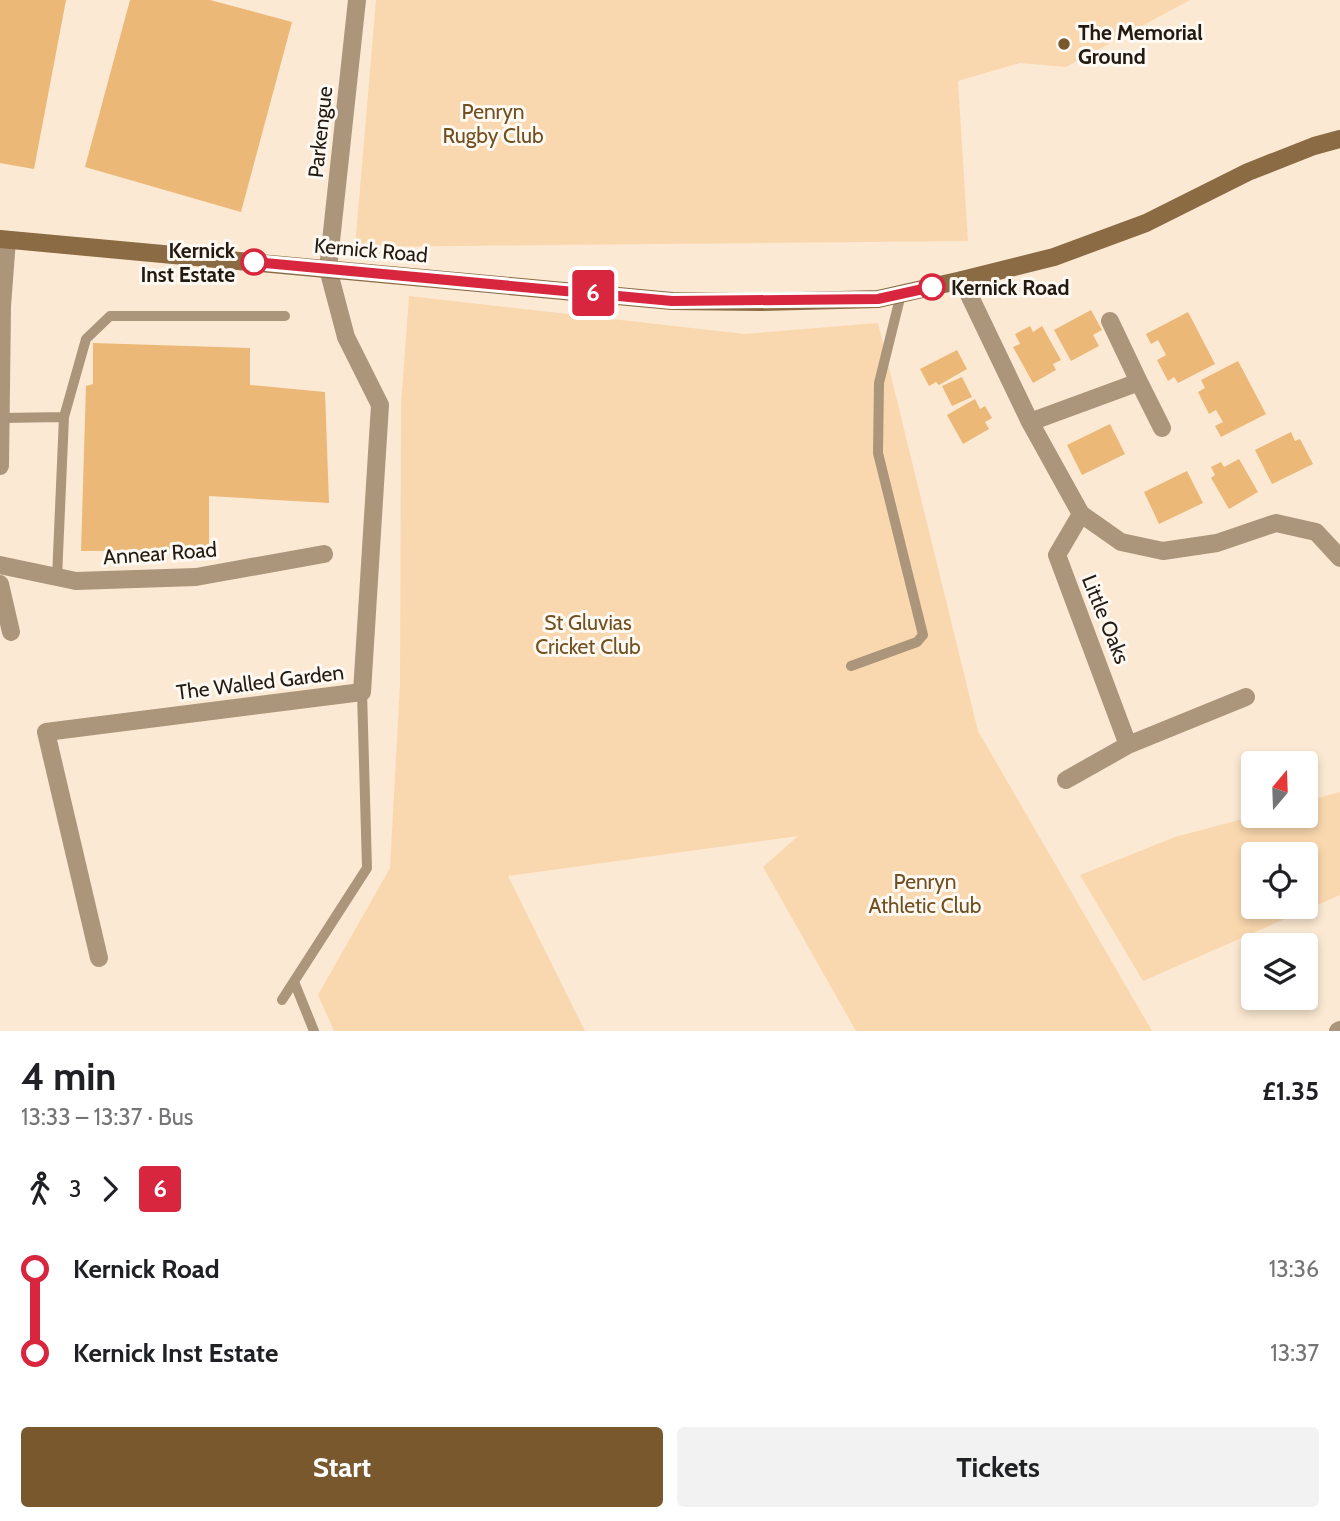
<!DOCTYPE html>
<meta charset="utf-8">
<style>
:root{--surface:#fff;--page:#f2f2f2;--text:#202124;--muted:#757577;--accent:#79582e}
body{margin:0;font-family:Cabin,sans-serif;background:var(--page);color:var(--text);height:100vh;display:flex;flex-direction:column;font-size:26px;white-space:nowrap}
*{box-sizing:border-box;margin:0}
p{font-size:23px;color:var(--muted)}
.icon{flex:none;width:38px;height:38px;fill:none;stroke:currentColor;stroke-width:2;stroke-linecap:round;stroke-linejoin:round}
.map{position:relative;height:1031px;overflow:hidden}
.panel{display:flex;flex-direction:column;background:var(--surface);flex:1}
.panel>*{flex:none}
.badge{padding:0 14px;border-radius:5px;font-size:24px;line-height:46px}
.needle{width:46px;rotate:19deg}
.fabs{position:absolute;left:1241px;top:751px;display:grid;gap:14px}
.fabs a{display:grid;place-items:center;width:77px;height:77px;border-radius:7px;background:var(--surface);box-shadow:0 4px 10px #0003;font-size:35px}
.map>.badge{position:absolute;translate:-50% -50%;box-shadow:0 0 0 4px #fff}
.legs{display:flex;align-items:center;gap:10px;height:77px;padding:0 21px;font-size:23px}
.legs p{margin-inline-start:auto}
.head{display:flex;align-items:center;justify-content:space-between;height:119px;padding:0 21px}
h1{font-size:38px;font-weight:800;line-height:52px}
.action{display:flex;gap:14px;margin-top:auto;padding:14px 21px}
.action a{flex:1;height:80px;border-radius:7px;background:var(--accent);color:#fff;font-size:28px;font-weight:800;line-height:80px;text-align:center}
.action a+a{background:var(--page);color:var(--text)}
ul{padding:0 21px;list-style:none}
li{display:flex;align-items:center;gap:24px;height:84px;font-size:26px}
li i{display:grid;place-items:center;width:10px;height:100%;margin:0 9px;background:currentColor}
li i::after{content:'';width:18px;height:18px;margin:-9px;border:5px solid;border-radius:50%;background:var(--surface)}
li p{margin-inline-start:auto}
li:first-child i{background:linear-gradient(#0000 50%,currentColor 0)}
li:last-child i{background:linear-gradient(currentColor 50%,#0000 0)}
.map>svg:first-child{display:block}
.green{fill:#fad8af;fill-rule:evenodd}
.building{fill:#ebb878}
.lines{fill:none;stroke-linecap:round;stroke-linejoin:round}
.lane{stroke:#ab957b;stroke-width:10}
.street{stroke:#ab957b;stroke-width:18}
.secondary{stroke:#8a6b43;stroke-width:18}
.line-1-casing{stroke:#fff;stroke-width:16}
.line-1{stroke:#d7263d;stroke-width:10}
.poi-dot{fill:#79582e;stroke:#fef9f3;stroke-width:2.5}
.stop-1-dot{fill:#fff;stroke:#d7263d;stroke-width:3.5}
.labels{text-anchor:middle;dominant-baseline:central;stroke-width:6;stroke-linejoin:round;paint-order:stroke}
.poi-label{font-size:21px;font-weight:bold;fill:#231b11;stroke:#fef9f3;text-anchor:start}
.park-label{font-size:21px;fill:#714f1f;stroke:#fef9f3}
.street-label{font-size:21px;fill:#231b11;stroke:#fef9f3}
.stop-label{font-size:21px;font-weight:bold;fill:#231b11;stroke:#fef9f3;text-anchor:end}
</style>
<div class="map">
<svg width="1340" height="1031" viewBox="0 0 1340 1031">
<rect width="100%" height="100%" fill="#fce9d3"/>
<path class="green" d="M376,0H1190L1066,67L1020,63L958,81L968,241L355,247Z
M409,296L745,334L878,323L978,731L1152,1031H856L763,867L798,836L508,876L585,1031H334L318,995L390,868L400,684L401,404Z
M1340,792V895L1143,981L1080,875L1175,837L1254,816H1306V801ZM1253,854H1306V906H1253Z"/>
<path class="building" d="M0,0H66L34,169L0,163Z
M130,0H210L292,22L241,212L85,167Z
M1091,310L1102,330L1093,335L1099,346L1071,361L1054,330Z
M1188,312L1215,364L1178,383L1174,377L1168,381L1157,360L1166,355L1158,340L1151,344L1146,334Z
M1030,326L1033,332L1042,326L1061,360L1053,364L1056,370L1033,383L1013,347L1020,344L1015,334Z
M93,343L250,348V385L325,392L329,503L209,496V550L81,551L86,386L93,384Z
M957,350L967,369L939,385L936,382L929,386L920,369Z
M1238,361L1266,414L1221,437L1215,426L1223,422L1216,410L1209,414L1198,392L1205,388L1201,380Z
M962,377L972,397L952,406L942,386Z
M975,399L980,409L985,406L992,418L985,422L989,429L963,444L947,415Z
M1110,424L1125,454L1082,475L1067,445Z
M1291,432L1295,441L1300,439L1313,464L1272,484L1255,450Z
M1239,459L1258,492L1229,509L1211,478L1215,475L1211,467L1221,462L1224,467Z
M1187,471L1203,503L1159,524L1144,492Z"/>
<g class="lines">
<path class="lane" d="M2,418L64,417L86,339L110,316H285
M57,578L64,417
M851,666L917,642L923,635L878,453L879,383L901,294
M295,984L314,1031
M282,1000L367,868L362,692"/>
<path class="street" d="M962,280L1030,422L1081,514L1121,542L1163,551L1217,543L1276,523L1316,532L1340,558
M1110,321L1139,382
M1030,422L1139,382L1162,428
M0,466L2,306L7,240
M1081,514L1057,555L1128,745L1246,697
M0,565L76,581L196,577L324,554
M0,584L11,632
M1066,780L1128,745
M99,958L46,732L362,692L380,405L346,337L328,269L357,0
M1338,1031L1340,1030"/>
<path class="secondary" d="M0,239L672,301L761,302L878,299L962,280L1054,257L1146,223L1248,172L1314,146L1340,139"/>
</g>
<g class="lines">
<defs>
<path id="line-1" d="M254,262L672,301L878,299L932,287"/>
</defs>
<use href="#line-1" class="line-1-casing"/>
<use href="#line-1" class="line-1"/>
</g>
<circle class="poi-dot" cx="1064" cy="44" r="7"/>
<g class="stop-1-dot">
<circle cx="254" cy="262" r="12"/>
<circle cx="932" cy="287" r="12"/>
</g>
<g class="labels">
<g class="poi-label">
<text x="1078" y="32">The Memorial<tspan x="1078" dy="24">Ground</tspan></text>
</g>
<g class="park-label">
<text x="493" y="111">Penryn<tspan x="493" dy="24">Rugby Club</tspan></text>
<text x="588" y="622">St Gluvias<tspan x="588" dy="24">Cricket Club</tspan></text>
<text x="925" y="881">Penryn<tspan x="925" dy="24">Athletic Club</tspan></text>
</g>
<g class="street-label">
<text transform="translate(320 132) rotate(-84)">Parkengue</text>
<text transform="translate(371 250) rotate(5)">Kernick Road</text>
<text transform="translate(160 553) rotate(-4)">Annear Road</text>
<text transform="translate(1106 619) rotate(68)">Little Oaks</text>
<text transform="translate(260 682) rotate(-7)">The Walled Garden</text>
</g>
<g class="stop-label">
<text x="235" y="250">Kernick<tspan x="235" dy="24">Inst Estate</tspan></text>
<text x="951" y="287" text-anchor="start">Kernick Road</text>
</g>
</g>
</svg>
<div class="fabs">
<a><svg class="needle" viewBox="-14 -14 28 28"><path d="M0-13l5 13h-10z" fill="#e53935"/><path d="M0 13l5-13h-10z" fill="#757577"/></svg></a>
<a><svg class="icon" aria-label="locate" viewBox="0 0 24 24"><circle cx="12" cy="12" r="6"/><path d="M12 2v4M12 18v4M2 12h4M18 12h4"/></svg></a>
<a><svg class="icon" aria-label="layers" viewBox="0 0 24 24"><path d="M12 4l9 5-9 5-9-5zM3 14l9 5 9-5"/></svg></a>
</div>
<b class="badge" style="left:593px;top:293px;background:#d7263d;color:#fff">6</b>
</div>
<section class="panel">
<div class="head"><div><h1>4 min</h1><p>13:33 – 13:37 · Bus</p></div><b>£1.35</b></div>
<div class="legs"><svg class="icon" aria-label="walk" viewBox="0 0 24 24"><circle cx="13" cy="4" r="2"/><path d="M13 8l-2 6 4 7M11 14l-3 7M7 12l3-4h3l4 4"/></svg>3<svg class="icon" aria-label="forward" viewBox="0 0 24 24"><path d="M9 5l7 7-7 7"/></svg><b class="badge" style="background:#d7263d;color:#fff">6</b></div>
<ul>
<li><i style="color:#d7263d"></i><b>Kernick Road</b><p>13:36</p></li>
<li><i style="color:#d7263d"></i><b>Kernick Inst Estate</b><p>13:37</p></li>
</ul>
<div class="action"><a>Start</a><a>Tickets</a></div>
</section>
